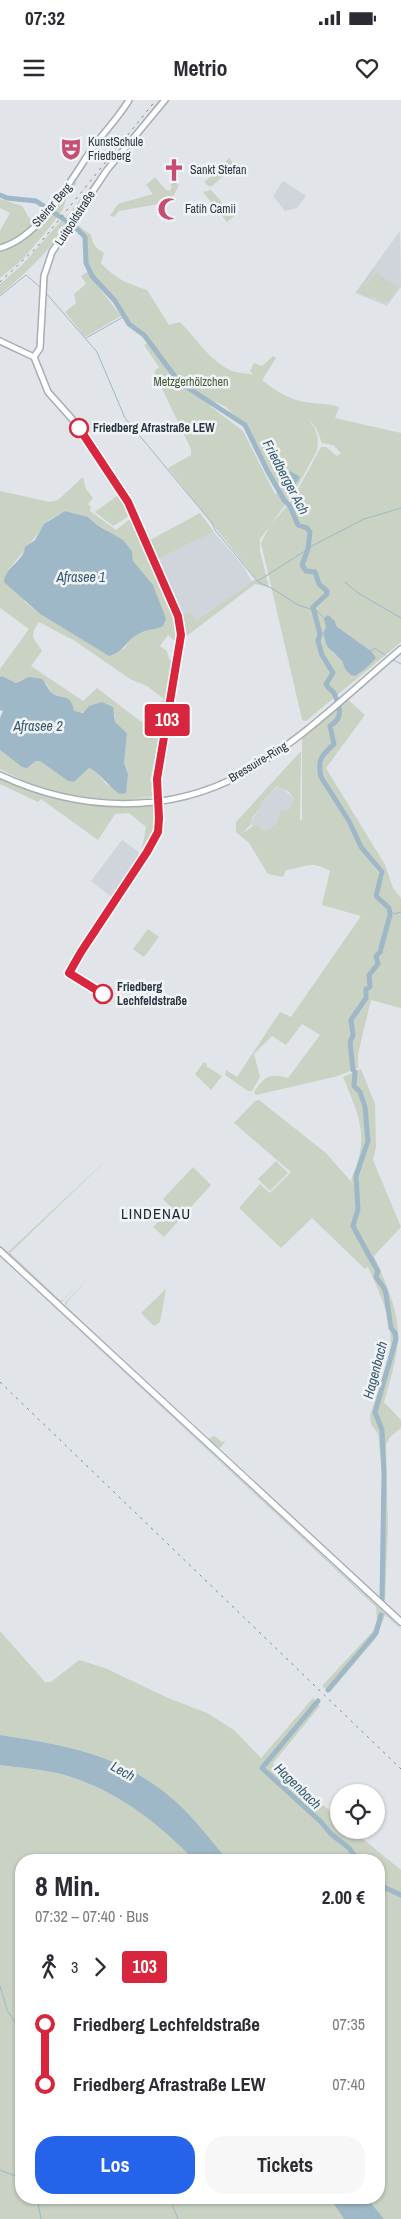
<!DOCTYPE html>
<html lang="de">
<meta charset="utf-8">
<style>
:root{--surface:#fff;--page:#f7f7f7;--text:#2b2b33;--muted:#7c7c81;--accent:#2563eb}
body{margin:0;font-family:"Archivo Narrow",sans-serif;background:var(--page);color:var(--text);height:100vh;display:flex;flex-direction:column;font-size:19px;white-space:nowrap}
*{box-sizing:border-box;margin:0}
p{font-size:16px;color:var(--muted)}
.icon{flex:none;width:28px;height:28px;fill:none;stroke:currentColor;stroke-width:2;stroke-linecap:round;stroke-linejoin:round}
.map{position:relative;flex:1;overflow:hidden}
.details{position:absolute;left:15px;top:1754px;width:370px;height:350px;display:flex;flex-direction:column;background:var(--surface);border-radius:20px;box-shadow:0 1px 4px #0004}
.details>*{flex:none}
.badge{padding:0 10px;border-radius:4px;font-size:18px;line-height:32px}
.controls{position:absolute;left:330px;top:1684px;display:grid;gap:10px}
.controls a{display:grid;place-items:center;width:55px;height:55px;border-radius:50%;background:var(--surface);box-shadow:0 1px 4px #0004;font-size:25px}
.map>.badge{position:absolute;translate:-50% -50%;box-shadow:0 0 0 2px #fff}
.legs{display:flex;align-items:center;gap:8px;height:55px;padding:0 20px;font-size:16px}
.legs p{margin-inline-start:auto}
.summary{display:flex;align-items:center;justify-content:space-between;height:85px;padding:0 20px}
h1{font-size:28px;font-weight:800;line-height:38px}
.button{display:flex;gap:10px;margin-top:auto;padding:10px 20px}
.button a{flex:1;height:58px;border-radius:20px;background:var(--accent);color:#fff;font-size:20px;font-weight:800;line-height:58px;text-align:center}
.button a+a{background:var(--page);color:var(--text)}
ul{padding:0 20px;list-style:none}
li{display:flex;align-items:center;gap:18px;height:60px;font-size:19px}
li i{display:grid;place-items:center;width:8px;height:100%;margin:0 6px;background:currentColor}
li i::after{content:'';width:12px;height:12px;margin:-6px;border:4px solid;border-radius:50%;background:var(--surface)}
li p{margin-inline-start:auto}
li:first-child i{background:linear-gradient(#0000 50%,currentColor 0)}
li:last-child i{background:linear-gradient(currentColor 50%,#0000 0)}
.status{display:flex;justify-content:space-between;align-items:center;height:35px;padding:0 25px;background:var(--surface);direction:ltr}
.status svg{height:14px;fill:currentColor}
header{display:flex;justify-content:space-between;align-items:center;height:65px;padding:0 20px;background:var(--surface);font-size:22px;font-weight:800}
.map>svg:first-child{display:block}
.built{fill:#cfd5db}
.green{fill:#c9d2c3;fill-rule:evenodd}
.water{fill:#9eb8c7}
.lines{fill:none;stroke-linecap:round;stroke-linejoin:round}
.stream{stroke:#9eb8c7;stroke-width:1}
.river{stroke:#9eb8c7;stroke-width:5}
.secondary-casing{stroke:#a6adb3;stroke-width:8}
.primary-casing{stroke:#a1abb4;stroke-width:8}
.secondary{stroke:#fff;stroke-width:5}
.primary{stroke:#fff;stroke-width:5.5}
.rail{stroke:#7b8792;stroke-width:1;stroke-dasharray:2.5 5;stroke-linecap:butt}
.line-1-casing{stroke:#fff;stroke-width:11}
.line-1{stroke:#d7263d;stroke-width:8}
.stop-1-dot{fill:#fff;stroke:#d7263d;stroke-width:2.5}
.labels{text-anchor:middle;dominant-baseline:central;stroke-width:5;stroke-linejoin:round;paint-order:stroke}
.poi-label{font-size:12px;fill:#2a3540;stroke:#f1f4f6;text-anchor:start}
.street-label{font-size:12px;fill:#2a3540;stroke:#f1f4f6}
.park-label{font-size:12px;fill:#445b38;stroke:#f1f4f6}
.stop-label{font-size:12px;font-weight:bold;fill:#2a3540;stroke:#f1f4f6;text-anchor:start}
.water-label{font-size:14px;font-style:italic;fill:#375a71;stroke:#f1f4f6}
.quarter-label{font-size:15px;letter-spacing:1px;fill:#1c2631;stroke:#f1f4f6}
</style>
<div class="status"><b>07:32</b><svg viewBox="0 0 49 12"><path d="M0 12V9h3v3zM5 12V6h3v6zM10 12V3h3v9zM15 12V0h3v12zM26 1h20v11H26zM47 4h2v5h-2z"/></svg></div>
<header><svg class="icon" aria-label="menu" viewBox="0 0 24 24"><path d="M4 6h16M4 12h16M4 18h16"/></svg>Metrio<svg class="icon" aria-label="heart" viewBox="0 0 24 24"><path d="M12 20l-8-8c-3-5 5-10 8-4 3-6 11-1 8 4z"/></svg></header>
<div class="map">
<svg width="401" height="2119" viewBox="0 0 401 2119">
<rect width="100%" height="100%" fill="#e1e5e9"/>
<path class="built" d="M283,81L306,96L297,108L285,111L273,96Z
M400,131L401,187L387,206L355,193Z
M214,432L243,466L252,482L197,520L189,511L181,517L158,460L195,439Z
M278,686L294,698L291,707L287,711L281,710L277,723L266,732L256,724L252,726L251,721L261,707L262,702Z
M122,740L143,755L114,799L91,781Z"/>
<path class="green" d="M159,0H163L102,75L70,119L66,117Z
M229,58L235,66L212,86H208L204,82L219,70Z
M155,77L166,90L170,91L172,87L170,85L174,82L179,85L170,102L119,111L114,117L110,116L118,104L153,94L146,85Z
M75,81L77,83L67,96L63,109L49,128L23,159L0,178V150L42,121Z
M211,90L234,116L227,122L203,92Z
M0,99L22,106C28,113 26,120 38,119L45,112L22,135L0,146V131L10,113L0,108Z
M62,120L68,124C50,150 25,174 0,195V184L23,164Z
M78,125L91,135C92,144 97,149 104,153L101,163C114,178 128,184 147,190L169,225L180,222C196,238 209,260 230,270C237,274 245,272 253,275L250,271L254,263L262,266L273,256L276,258L262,280C278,293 292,301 312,303C321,304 330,304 339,307L335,318L401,333V542L306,621H304L302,619L261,443L269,427L292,400L321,347H326L337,356L341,353L333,345L322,343L316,328L308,319L315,329L318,338L317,351L292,396L260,439V451L269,487L255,484L184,538L181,517L189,511L197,520L256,479L168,368L191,355V349L154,272L159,267L144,245L151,242L143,231L129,221L120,207L84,164V138L77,131ZM216,302L226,307L249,330L281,392L275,394L243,331L210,306ZM336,526L371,551L345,569L342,561L333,553L323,533L326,527Z
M373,169L375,170L364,185L374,192L366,186L376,172L398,188L388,202L385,200L383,203L372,196L370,198L357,192Z
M87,172L121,216L85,237L65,212L76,203L74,194L86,184L81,176Z
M83,377L86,389L93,398L88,404L91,407L90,411L116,430L130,419L135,426L159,483L176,517L179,535L176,559C173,548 182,546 168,535L160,546L167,551L169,559L176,563L169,603H166L150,681L152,682L151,692H153V696L130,699L153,697L147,701L97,702L46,692L0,673V671L24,681L0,669V650L22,667L30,666L36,661H40L68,681L74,682L89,668L94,669L106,684L125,693L128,674L124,663L127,634L125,631L115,622V615L86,611L78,613L74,611C73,597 62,598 52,593L46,583L23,579L16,583L2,576L0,577V569L29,529L0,508V391L50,402L58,400ZM65,411L88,417L97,425L105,429L132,451L133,461L140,470L129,540L125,548L109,556L40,514L25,502L9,469L49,420ZM39,522L75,541L130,579L147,586L164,599L144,621H140L97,588L83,601L31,566L42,551C33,537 29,536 39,522Z
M121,393L131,415L113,426L95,412Z
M200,413L214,432L195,440L159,459L163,476L148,441Z
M346,598L365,615L326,668L385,765L393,788L401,798V908L371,900L358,954V968L338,976L256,995L254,992C265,976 269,973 288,978L320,935L302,924L286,945L272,936L254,954L260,977L252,991H248L225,975L226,970L237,977L280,912L291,917L361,816L322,805L330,771C310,759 304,768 286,770L283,777L268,774L249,743L236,732V722L301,651L300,720H302V635L336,607L339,616L335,621L328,624L332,644L321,655L318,671L327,691L347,722L358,746L381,776L373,797C377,800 383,804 386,808C392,818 379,849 374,858L376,864C370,870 364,875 369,883L364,891L365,898L351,917L350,921L351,922L362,903L368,899L367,891L372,885L370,874L379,864L377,857L389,822L390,812L392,811L389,805L377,796L384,776L383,772L360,743L351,719L332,694L327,682L321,673L324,653L336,641L332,626C342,620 341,615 339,604ZM277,686L289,692L294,698L291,707L287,711L281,709L277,723L266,732L256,724L243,733L251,724L252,718L261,707L262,702Z
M0,677C39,695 77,706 121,707C131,707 142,705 152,705L154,707C157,729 155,737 143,755L141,754L146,727L129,713L115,714L98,740L41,699L38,702L0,684Z
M148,829L159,837L144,857L133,849Z
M204,962L207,964L206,966L222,976L211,990L195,974Z
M361,969L375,1004L376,1047L373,1060L401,1127L374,1156C384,1179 398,1208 398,1234C398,1257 390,1280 384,1302L401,1320V1328L390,1337L386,1345L388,1427L385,1502L401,1517V1519L220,1350L380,1497L382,1373L378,1334L371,1324L370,1316C376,1295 386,1274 390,1252C395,1223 379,1192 368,1167L365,1169L312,1118L281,1148L239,1108L260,1084L270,1093L291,1072L234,1023L255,1001L259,1000L326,1053L354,1085L351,1080C370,1036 360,1019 343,977Z
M118,1049L10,1153L60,1200H63L78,1184L62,1202H59L0,1147V1145L8,1152Z
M276,1061L288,1073L270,1091L258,1079Z
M193,1067L211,1085L164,1137L153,1127L172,1108L163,1099Z
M0,1152L401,1524V1526L0,1155Z
M0,1157L401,1528V1529L385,1515L376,1538L330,1592L322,1586L373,1531L377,1520L376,1507Z
M94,1172L67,1202L66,1206L207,1339L215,1336L222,1342L226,1341L220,1348L214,1346L65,1207V1203Z
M166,1189L160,1222L154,1226L141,1213Z
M0,1531L45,1582H51L79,1560L105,1568L168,1598L207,1613L234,1630L261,1658L313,1598L320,1606L273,1663L274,1666L339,1718V1730H352L401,1770V2119H384L367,2098H379V2028L381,2027H379V1760H228C210,1740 194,1717 174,1700C119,1653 68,1646 0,1635Z
M0,1665C20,1668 41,1669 61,1674C115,1689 156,1721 194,1760H21V2098H330L344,2119H0Z"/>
<path class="water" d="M281,370L286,371L288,375L290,371L300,377L289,394C282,391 282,380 277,374Z
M65,411L88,417L97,425L123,440L132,451L133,461L153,485L166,519L163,526C155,530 147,529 140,533C126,539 126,551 109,556L40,514L4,482C5,467 24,461 25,447L35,440L44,424Z
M328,515L335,521L336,526L371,551L376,558L365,569L355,576L351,575L345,569L342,561L327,546L323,533L326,527L324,518Z
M2,576L16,583L29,577L42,579C46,583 47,588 51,592C58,600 72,592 74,611L83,613L89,606L102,602L113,607L115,622L125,631L127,634L124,663L128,674L126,693L120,694C110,688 96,669 89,668L74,682L68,681L40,661H36L27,668L22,667L0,650V618L3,611L0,610V577Z
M0,1635C68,1646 119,1653 174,1700C194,1717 210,1740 228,1760H194C156,1721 115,1689 61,1674C41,1669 20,1668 0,1665Z
M330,2098H367L384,2119H344Z"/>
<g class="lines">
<path class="stream" d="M46,193L97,252L125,318L212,423L215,430L258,482L273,489L298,505L314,510
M0,196L26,175L41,188
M86,238L125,216
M308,448L364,419L401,408
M258,481L308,449
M345,482L358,493L401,518
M313,507L324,518
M371,551L375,548L385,555
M393,560L401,564
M389,808L394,814L401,812
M0,1886L7,1910L21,1931
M0,2070L21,2078
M37,2098L41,2119
M172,2098V2104L178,2119"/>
<path class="river" d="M0,95L7,98L36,101L68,122
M74,126L85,137L86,163L92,176L115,201L129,224L144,235L179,282L245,325L267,370L284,400L290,406L298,425L307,428L310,432L308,449L302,465L306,471L315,472L319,484L327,491V494L313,507L320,534L318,541L322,555L333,573L326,584C328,589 331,589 334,593C340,607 344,618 330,626L334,644C322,655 317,659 321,677L349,721L361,747L382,772L376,796L389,808L390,815L380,852L376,856L378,864L369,875L370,887L366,889V898L351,920L353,935L350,942L353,970
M355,972L354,986L360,992L365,1007L368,1041L356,1076L358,1109L353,1126C361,1141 369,1156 378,1171L376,1177L384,1188L386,1194L391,1228L395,1233L396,1239L375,1312L382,1330L384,1374L382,1499
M328,1590L376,1533L381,1515
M318,1601L262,1668L321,1722L331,1734L349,1748L358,1760
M379,1785L401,1795"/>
<defs>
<path id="secondary" d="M0,148C41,137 71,79 94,46C105,31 119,17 129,0
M0,241L34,257
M34,257L48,292L73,320L124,394L178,516L181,541L157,679L158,702
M34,257L40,248L44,176L52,152L107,70L165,0
M0,675C77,711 167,716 244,673C301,641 350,592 401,549"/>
<path id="primary" d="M0,1151L401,1522"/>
</defs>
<use href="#secondary" class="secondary-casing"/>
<use href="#primary" class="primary-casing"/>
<use href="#secondary" class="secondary"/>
<use href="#primary" class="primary"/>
<path class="rail" d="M0,182L37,147L156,0
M0,1282L401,1669"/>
</g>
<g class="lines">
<defs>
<path id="line-1" d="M79,328L128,402L178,516L181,535L157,679L159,718L158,732L147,752L81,852L69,873L103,894"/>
</defs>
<use href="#line-1" class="line-1-casing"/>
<use href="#line-1" class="line-1"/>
</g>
<defs>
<symbol id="theatre-bare" viewBox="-9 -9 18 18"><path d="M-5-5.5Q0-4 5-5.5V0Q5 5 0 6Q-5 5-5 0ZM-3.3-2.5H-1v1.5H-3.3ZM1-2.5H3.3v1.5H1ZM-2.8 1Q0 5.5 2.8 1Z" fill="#c74d72" stroke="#f1f4f6" stroke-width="2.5" paint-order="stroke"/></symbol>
<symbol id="church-bare" viewBox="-9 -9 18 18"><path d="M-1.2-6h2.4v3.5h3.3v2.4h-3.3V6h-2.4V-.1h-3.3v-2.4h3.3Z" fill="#c74d72" stroke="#f1f4f6" stroke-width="2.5" paint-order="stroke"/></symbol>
<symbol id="mosque-bare" viewBox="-9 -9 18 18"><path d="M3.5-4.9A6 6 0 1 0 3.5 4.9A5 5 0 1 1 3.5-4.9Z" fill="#c74d72" stroke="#f1f4f6" stroke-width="2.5" paint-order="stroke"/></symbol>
</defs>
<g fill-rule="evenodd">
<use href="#theatre-bare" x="55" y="33" width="32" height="32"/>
<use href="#church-bare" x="158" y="54" width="32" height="32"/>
<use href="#mosque-bare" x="153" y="93" width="32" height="32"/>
</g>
<g class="stop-1-dot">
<circle cx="79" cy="328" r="9"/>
<circle cx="103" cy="894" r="9"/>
</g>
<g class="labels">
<g class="poi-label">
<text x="88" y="42">KunstSchule<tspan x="88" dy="14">Friedberg</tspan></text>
<text x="190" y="70">Sankt Stefan</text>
<text x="185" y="109">Fatih Camii</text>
</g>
<g class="street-label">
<text transform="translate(52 105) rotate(-49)">Steirer Berg</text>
<text transform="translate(75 118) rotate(-57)">Luitpoldstraße</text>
<text transform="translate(258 662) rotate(-31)">Bressuire-Ring</text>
</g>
<g class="park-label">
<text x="191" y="282">Metzgerhölzchen</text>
</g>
<g class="stop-label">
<text x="93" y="328">Friedberg Afrastraße LEW</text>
<text x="117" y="887">Friedberg<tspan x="117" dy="14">Lechfeldstraße</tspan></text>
</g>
<g class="water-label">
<text transform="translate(286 377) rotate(62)">Friedberger Ach</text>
<text x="81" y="477">Afrasee 1</text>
<text x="38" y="626">Afrasee 2</text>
<text transform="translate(375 1270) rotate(-75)">Hagenbach</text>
<text transform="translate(123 1671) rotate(29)">Lech</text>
<text transform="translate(298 1686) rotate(44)">Hagenbach</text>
</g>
<g class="quarter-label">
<text x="156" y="1113">LINDENAU</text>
</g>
</g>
</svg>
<div class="controls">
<a><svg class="icon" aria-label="locate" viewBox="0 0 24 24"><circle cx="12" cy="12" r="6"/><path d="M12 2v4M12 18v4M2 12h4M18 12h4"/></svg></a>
</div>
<b class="badge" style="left:167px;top:620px;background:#d7263d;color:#fff">103</b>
<section class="details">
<div class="summary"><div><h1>8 Min.</h1><p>07:32 – 07:40 · Bus</p></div><b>2.00 €</b></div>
<div class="legs"><svg class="icon" aria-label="walk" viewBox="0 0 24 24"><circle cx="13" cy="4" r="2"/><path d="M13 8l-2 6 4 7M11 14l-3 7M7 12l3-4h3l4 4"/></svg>3<svg class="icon" aria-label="forward" viewBox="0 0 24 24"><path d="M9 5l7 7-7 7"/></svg><b class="badge" style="background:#d7263d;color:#fff">103</b></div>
<ul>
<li><i style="color:#d7263d"></i><b>Friedberg Lechfeldstraße</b><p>07:35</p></li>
<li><i style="color:#d7263d"></i><b>Friedberg Afrastraße LEW</b><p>07:40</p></li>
</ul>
<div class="button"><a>Los</a><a>Tickets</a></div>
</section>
</div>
